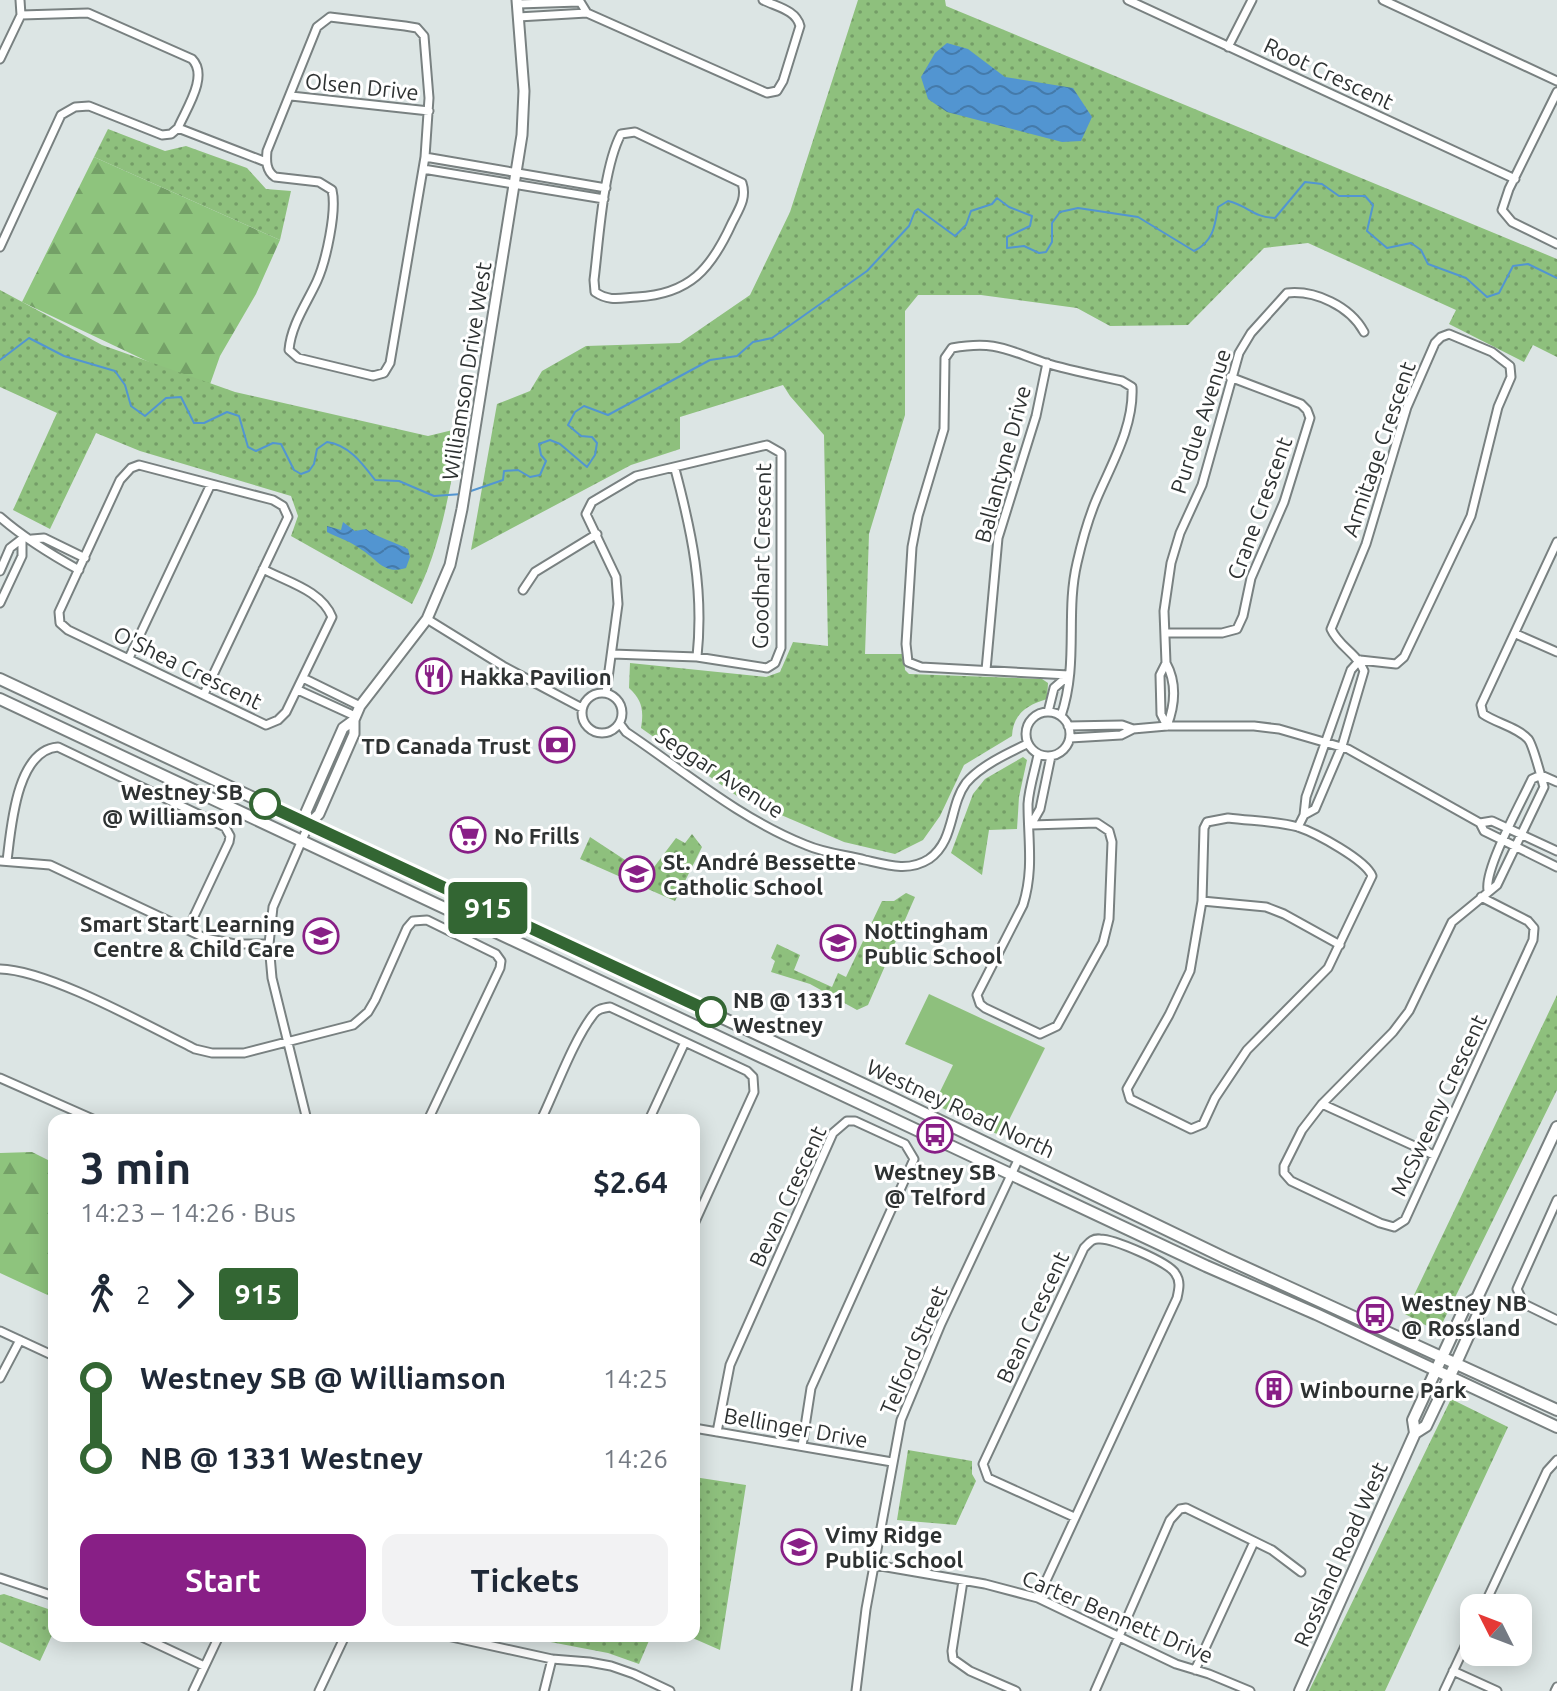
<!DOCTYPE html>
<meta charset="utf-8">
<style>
:root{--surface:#fff;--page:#f2f2f3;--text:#1f2937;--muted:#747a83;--accent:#881f86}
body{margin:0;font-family:Ubuntu,sans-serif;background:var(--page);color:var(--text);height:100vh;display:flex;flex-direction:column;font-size:30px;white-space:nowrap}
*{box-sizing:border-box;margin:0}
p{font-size:26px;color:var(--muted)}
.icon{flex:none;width:44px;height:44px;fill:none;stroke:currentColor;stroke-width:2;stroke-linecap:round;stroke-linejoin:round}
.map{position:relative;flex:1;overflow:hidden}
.drawer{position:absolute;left:48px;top:1114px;width:652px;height:528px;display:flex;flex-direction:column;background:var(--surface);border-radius:16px;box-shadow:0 4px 20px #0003}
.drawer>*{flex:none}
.badge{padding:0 16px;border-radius:6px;font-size:28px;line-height:52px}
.needle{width:52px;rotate:312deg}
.tools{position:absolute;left:1460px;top:1594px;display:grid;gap:16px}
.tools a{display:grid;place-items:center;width:72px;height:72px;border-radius:16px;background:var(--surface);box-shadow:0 4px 20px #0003;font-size:40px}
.map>.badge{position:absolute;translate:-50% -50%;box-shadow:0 0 0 4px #fff}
.legs{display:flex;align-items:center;gap:12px;height:88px;padding:0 32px;font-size:26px}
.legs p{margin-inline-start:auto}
.summary{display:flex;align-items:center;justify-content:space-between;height:136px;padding:0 32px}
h1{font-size:44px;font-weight:700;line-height:60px}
.button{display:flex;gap:16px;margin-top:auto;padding:16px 32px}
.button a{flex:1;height:92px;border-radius:16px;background:var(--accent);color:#fff;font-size:32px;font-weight:700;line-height:92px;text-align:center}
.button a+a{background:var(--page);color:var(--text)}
ul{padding:0 32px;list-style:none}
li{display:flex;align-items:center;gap:28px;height:80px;font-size:30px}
li i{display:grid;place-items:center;width:12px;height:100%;margin:0 10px;background:currentColor}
li i::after{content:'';width:20px;height:20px;margin:-10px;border:6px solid;border-radius:50%;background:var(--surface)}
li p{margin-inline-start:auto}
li:first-child i{background:linear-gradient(#0000 50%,currentColor 0)}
li:last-child i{background:linear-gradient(currentColor 50%,#0000 0)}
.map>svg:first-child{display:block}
.grass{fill:#8ec07d}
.forest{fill:url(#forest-firs)}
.park{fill:url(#park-dots)}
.water{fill:url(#water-waves)}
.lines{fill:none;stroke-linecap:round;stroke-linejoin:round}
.stream{stroke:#5295d1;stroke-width:2}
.minor-casing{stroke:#798181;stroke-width:11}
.tertiary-casing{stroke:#798181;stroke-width:13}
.secondary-casing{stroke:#798181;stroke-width:14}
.minor{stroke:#fff;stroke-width:7}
.tertiary{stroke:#fff;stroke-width:9}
.secondary{stroke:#fff;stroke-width:10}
.line-1-casing{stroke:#fff;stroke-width:18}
.line-1{stroke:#363;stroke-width:12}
.stop-1-dot{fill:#fff;stroke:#363;stroke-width:4}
.labels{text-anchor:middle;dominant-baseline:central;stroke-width:6;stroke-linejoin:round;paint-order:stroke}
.street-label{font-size:22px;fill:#2e3232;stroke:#fff}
.poi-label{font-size:22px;font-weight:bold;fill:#2e3232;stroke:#fff;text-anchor:start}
.stop-label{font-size:22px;font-weight:bold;fill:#2e3232;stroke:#fff;text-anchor:end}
</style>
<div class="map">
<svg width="1557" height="1691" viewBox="0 0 1557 1691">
<defs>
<pattern id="forest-firs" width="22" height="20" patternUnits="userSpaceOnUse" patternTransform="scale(2)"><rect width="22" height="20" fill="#8ec47d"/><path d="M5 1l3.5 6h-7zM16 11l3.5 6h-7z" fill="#74a067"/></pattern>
<pattern id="park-dots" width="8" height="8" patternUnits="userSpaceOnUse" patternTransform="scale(2)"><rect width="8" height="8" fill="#8ec07d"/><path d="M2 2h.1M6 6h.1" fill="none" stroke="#749d67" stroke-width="1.8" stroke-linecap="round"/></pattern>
<pattern id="water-waves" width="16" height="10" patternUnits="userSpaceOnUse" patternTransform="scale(2)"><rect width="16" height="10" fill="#5295d1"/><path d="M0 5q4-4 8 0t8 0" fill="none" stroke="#447aaa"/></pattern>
</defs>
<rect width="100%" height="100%" fill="#dce5e4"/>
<path class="grass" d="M929,994L1045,1048L1001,1136L934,1104L953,1065L905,1044Z"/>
<path class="forest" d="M94,157L280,240L256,294L220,356L208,390L22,302Z
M32,1152L54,1163V1298L0,1273V1153Z"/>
<path class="park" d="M858,0H945L946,6L1557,259V357L1533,345L1524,362L1449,324L1456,310L1308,243L1264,248L1188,325L1110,326L1077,308L981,295H918L905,311V415L869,534L865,654H904L905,670L909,674L1042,679L1048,683L1047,699C1027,705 1013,714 1012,736L964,765L940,816L923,840L895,854L844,842L737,796L641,728C644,710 642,700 629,688L630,663L766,677L780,672L793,642L828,646L824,435L790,396L783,385L680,417V449L631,465L471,550L497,404L530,391L542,371L586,346L680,343L750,295L790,212Z
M108,129L165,151L186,146L247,168L266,189L291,191L280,240L94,157Z
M0,290L102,345L235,392L428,436L461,428C450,488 441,550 412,604L291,536L298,516L291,496L140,451L96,433L50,529L13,510L57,413L0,387Z
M1023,757L1027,760L1019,797L1017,829L989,830L982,875L951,853L973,794L985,779Z
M692,834L702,847L675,901L580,859L590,837L648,875L676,838L685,843Z
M906,893L915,897L868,1005L857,1010L810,984L771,972L775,961L771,958L777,944L800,955L794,970L832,987L838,973L846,977L882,901H894Z
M1557,995V1090L1438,1332L1405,1314Z
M1451,1399L1508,1427L1385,1691H1309Z
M908,1450L972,1461V1474L976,1481L956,1525L897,1520Z
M694,1477L746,1485L720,1650L688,1636H694Z
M4,1594L54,1611V1631L40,1661L0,1642V1595Z
M519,1636H651L639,1664L608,1653Z"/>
<path class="water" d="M947,43L968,49L1005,77L1073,88L1092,117L1081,141L1062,142L947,112L928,99L921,77L935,53Z
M343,522L355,531L366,529C380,539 393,541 408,549L410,557L406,568C384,575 378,560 362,550C352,542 339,538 327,532V526L341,530Z"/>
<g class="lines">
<path class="stream" d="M0,360L29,338L64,356L115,371L125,385L131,406L145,416L166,398L181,397L194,423H204L227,412L239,416L248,447L256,451L273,443L281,444L294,470L301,474L309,471L314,464L317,449L327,442C349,445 362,463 375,480L399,481L434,496L462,494
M468,492L503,480L504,471L518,470L530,477L540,475L546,461L541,455L539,444L550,440L560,444L587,467L595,455L597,443L592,437L581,436L568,425L575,412L584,406L608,415L710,360L737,356L753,342L772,338L867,271L909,226L915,211L918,209L955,236L966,225L971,211L992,204L997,198L1009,207L1032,216L1030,226L1007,237V248L1024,246L1039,253L1046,252L1052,242V223L1060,212L1078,208L1138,217L1194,251C1213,242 1215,226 1218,207L1228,201C1249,206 1252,217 1275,218L1305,182L1322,184L1339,196H1365L1373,205L1367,231L1387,248L1411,243L1421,250L1428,264L1466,278L1487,297L1499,293L1513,266L1528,264L1557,278"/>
<defs>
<path id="minor" d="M579,0L587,13L767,93L777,91L783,81L800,26C796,10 777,7 763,0
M1128,0L1515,179
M1383,0L1557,81
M518,4L579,2
M330,17L405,26L417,28L424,36L429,98L425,157L390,363L384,373L373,376L298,358L289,350C291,325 307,303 317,281C326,261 337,211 332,190L319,182L275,177C266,171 266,161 267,151L317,27Z
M518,17L587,13
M1228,47L1252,0
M0,59L21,15L20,0
M1557,92L1509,189L1502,210L1512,222L1557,244
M291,96L429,111
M178,128L266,162
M635,132L742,183C747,198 739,209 732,223C711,269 690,294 637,297C620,298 610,302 595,292L594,280C599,240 603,168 621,134Z
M425,157L606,188
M423,169L604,199
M0,247L61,115L75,107L89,106L162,135L171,134L178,128C186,109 209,76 192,59L88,13L21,15
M675,469C692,533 704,590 697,657
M0,517C24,538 50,554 79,570
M32,539L44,538L85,558
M0,571L10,548L23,538
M523,590L535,572L597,534
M0,603L22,556V541
M427,619L503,666L582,708
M1166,633H1222L1237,629L1243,616L1251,578L1284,502L1310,418L1307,410L1301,404L1230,377
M1516,634L1557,652
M129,658L211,484
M1166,663C1177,683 1175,705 1167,726
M986,670L998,538L1036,416L1047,363
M303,678L360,706
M298,690L355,716
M582 713a20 20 0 1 1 40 0a20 20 0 1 1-40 0Z
M606,693L618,604L616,577L586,514L592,502L636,476L767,445L781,453V648L775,663L767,668L697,657L612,654
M204,694L288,517L283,506L273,500L139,465L131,468L120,480L59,612L60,623L68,630L266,725L278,720L286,712L332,617C321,590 287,582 263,569
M1026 734a22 22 0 1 1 44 0a22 22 0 1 1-44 0Z
M1048,712L1054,688L1069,675
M1061,716C1079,663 1065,614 1077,563C1082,541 1088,519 1097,498C1112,463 1134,426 1132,387L1122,381C1098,376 1073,371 1049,364C1008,351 998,340 952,348L945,358L944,429L918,516L912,547L906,644L908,662L921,667L1069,675
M620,724L626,732C684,771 740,819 806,845C824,853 846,855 865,860C887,865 909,872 929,859C955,841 949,806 966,783C980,766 1008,753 1027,744
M1068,726L1122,725L1133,729
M1167,726L1161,714L1160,675L1166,663L1164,611L1171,563L1180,533L1202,485L1239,353L1251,333L1287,293C1315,290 1350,306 1364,332
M1070,738L1121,735L1133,729L1167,726H1254L1279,729L1348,749L1480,823L1484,831L1557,867
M1541,775L1557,782
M1304,815L1315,809L1342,746L1364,671C1357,653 1339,647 1331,629L1366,544L1407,407L1435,343L1441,337L1449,334L1492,352L1510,366L1511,377L1498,407L1471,516L1404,657L1396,664L1360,660
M1228,818C1251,821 1277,821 1298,827C1316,833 1366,860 1372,876L1328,968L1247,1050L1215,1098L1203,1124L1191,1129L1130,1099L1127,1089L1169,1015L1190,971L1202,901L1204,828L1207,822Z
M1032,823L1040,809L1051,756
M1480,823L1492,821L1557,851
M1031,825L1097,823L1109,831L1112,842L1109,919L1103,943L1057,1026L1040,1034L985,1008L980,1004L977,995L1023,905C1034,870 1028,840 1028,804C1029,788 1035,770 1038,755
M1298,827L1304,815L1306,797L1351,670L1360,660
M0,861L50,865L205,938L235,944H269
M7,861C11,829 16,750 58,747L225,827L230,836L229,842L188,929
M1488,890C1484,869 1522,801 1532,779L1541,775
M1481,897L1528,921L1534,928L1533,940L1405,1220L1394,1227L1380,1223L1291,1181L1284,1173V1166L1302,1130L1322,1104L1393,1032L1409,1011L1452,922L1497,885L1544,787C1541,777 1533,744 1528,739C1517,727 1496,723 1483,714L1481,705L1557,542
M1202,901L1266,907L1284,914L1340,945
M0,969C49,970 148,1026 195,1049L212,1053H244L353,1025L368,1012L375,1000L407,928L413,921L427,920L496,954L501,961L500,968L428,1120
M0,1078L95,1120
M1322,1104L1434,1155
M307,1120L272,978L269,944L273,907L309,824
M541,1120C555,1091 574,1039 593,1015C597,1009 603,1008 610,1007L747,1071L753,1077L754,1092L694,1224
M649,1120L685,1042
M1557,1200L1517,1289L1524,1304L1557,1320
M0,1331L54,1356
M0,1378L20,1340
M694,1428L892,1462
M717,1432L730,1365L833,1133L847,1121H855L905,1144L914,1159L811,1388L802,1446
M875,1565L985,1584L1038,1598L1176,1664L1209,1674L1250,1691
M0,1578L54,1596
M963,1581L952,1651L953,1659L970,1671L1016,1691
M1038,1598L1177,1298C1179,1289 1181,1281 1175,1273C1168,1262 1114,1239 1100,1239C1092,1238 1089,1243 1084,1248L983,1464L988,1478L1074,1517
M1483,1608L1547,1471L1557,1460
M140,1636L204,1666
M447,1636L552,1659L589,1662L611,1666L634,1674L670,1691
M1195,1670L1254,1542
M1453,1671L1497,1691
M193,1691L219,1636
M319,1691L345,1636
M544,1691L552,1659
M856,1691L866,1609L901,1420L941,1324L1019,1158
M1095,1691L1170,1520L1180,1509L1186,1508L1272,1550L1301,1572
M1444,1691L1474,1627
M1555,1691L1557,1687"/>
<path id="tertiary" d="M309,824L319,814L354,734V720L360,706L427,619L450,565L462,509L522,135L524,91L517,0
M309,824L306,812L343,728L354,720"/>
<path id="secondary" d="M0,679L893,1098L1225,1258L1557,1410
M0,699L1206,1266L1316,1314L1557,1427
M1415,1433L1426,1426L1456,1363L1479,1312L1477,1298L1557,1127
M1300,1691L1415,1433L1413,1420L1466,1305L1477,1298"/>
</defs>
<use href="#minor" class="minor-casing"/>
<use href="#tertiary" class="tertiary-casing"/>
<use href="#secondary" class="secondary-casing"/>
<use href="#minor" class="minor"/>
<use href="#tertiary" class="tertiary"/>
<use href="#secondary" class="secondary"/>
</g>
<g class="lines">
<defs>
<path id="line-1" d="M265,804L711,1012"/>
</defs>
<use href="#line-1" class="line-1-casing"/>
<use href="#line-1" class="line-1"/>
</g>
<defs>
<symbol id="restaurant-ring" viewBox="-11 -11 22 22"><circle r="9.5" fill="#fff" stroke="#881f86" stroke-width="1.5"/><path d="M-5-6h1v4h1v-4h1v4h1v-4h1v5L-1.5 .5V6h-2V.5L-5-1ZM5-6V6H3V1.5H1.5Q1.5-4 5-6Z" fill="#881f86"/></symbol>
<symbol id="bank-ring" viewBox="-11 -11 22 22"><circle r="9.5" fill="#fff" stroke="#881f86" stroke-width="1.5"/><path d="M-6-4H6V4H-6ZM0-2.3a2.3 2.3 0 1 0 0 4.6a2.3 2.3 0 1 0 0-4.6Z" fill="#881f86"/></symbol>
<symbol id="supermarket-ring" viewBox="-11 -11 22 22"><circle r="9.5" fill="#fff" stroke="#881f86" stroke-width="1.5"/><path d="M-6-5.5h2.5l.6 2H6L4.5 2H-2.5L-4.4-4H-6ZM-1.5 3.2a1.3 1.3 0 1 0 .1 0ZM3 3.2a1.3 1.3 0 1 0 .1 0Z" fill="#881f86"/></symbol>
<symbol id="school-ring" viewBox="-11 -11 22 22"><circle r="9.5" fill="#fff" stroke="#881f86" stroke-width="1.5"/><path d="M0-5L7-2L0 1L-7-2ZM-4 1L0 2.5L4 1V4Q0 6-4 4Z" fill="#881f86"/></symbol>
<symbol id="bus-ring" viewBox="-11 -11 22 22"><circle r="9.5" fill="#fff" stroke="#881f86" stroke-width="1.5"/><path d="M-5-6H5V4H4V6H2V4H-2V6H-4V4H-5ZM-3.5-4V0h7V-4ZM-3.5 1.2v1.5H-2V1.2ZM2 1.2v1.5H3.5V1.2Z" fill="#881f86"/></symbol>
<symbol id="building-ring" viewBox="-11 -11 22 22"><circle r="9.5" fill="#fff" stroke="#881f86" stroke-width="1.5"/><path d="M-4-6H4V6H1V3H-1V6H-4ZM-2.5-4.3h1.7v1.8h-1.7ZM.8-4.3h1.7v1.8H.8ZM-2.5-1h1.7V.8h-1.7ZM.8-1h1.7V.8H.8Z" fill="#881f86"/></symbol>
</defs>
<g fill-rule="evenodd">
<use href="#restaurant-ring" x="414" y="656" width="40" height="40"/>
<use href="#bank-ring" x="537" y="725" width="40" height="40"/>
<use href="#supermarket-ring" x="448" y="815" width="40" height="40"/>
<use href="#school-ring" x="617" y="854" width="40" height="40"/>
<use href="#school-ring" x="301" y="916" width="40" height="40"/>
<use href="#school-ring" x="818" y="923" width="40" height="40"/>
<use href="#bus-ring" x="915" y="1115" width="40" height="40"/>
<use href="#bus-ring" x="1355" y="1295" width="40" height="40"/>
<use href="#building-ring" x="1254" y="1369" width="40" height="40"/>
<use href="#school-ring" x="779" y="1527" width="40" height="40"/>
</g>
<g class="stop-1-dot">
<circle cx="265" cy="804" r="14"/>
<circle cx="711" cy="1012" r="14"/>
</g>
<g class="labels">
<g class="street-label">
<text transform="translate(1329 73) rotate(25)">Root Crescent</text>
<text transform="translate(362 86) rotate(6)">Olsen Drive</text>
<text transform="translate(466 371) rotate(-81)">Williamson Drive West</text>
<text transform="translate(1200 421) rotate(-72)">Purdue Avenue</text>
<text transform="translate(1378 449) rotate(-71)">Armitage Crescent</text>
<text transform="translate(1002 464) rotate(-75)">Ballantyne Drive</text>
<text transform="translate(1259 508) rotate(-70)">Crane Crescent</text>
<text transform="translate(761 556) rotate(-89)">Goodhart Crescent</text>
<text transform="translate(188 667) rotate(26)">O'Shea Crescent</text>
<text transform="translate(720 772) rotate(33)">Seggar Avenue</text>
<text transform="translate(1438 1105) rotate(-65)">McSweeny Crescent</text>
<text transform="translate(961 1108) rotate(25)">Westney Road North</text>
<text transform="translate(787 1196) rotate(-65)">Bevan Crescent</text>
<text transform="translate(1032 1317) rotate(-65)">Bean Crescent</text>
<text transform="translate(913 1350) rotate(-67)">Telford Street</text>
<text transform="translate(796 1427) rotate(10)">Bellinger Drive</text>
<text transform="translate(1340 1554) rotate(-66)">Rossland Road West</text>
<text transform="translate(1118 1616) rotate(23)">Carter Bennett Drive</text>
</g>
<g class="poi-label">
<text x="460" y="676">Hakka Pavilion</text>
<text x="531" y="745" text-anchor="end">TD Canada Trust</text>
<text x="494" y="835">No Frills</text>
<text x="663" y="861">St. André Bessette<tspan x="663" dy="25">Catholic School</tspan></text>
<text x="295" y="923" text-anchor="end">Smart Start Learning<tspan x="295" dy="25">Centre &amp; Child Care</tspan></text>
<text x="864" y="930">Nottingham<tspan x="864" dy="25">Public School</tspan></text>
<text x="935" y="1171" text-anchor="middle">Westney SB<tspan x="935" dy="25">@ Telford</tspan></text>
<text x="1401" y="1302">Westney NB<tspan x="1401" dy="25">@ Rossland</tspan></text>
<text x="1300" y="1389">Winbourne Park</text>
<text x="825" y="1534">Vimy Ridge<tspan x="825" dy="25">Public School</tspan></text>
</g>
<g class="stop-label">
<text x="243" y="791">Westney SB<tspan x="243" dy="25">@ Williamson</tspan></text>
<text x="733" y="999" text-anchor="start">NB @ 1331<tspan x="733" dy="25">Westney</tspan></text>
</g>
</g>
</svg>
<div class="tools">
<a><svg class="needle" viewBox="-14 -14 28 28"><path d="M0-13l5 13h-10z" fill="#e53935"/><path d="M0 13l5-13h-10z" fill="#747a83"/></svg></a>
</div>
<b class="badge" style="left:488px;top:908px;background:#363;color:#fff">915</b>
<section class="drawer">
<div class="summary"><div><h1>3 min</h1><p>14:23 – 14:26 · Bus</p></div><b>$2.64</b></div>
<div class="legs"><svg class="icon" aria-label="walk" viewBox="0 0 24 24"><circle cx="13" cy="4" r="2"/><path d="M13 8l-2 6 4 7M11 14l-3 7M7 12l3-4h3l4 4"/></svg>2<svg class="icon" aria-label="forward" viewBox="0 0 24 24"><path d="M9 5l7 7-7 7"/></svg><b class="badge" style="background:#363;color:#fff">915</b></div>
<ul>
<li><i style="color:#363"></i><b>Westney SB @ Williamson</b><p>14:25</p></li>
<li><i style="color:#363"></i><b>NB @ 1331 Westney</b><p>14:26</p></li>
</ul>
<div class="button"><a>Start</a><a>Tickets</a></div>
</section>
</div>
